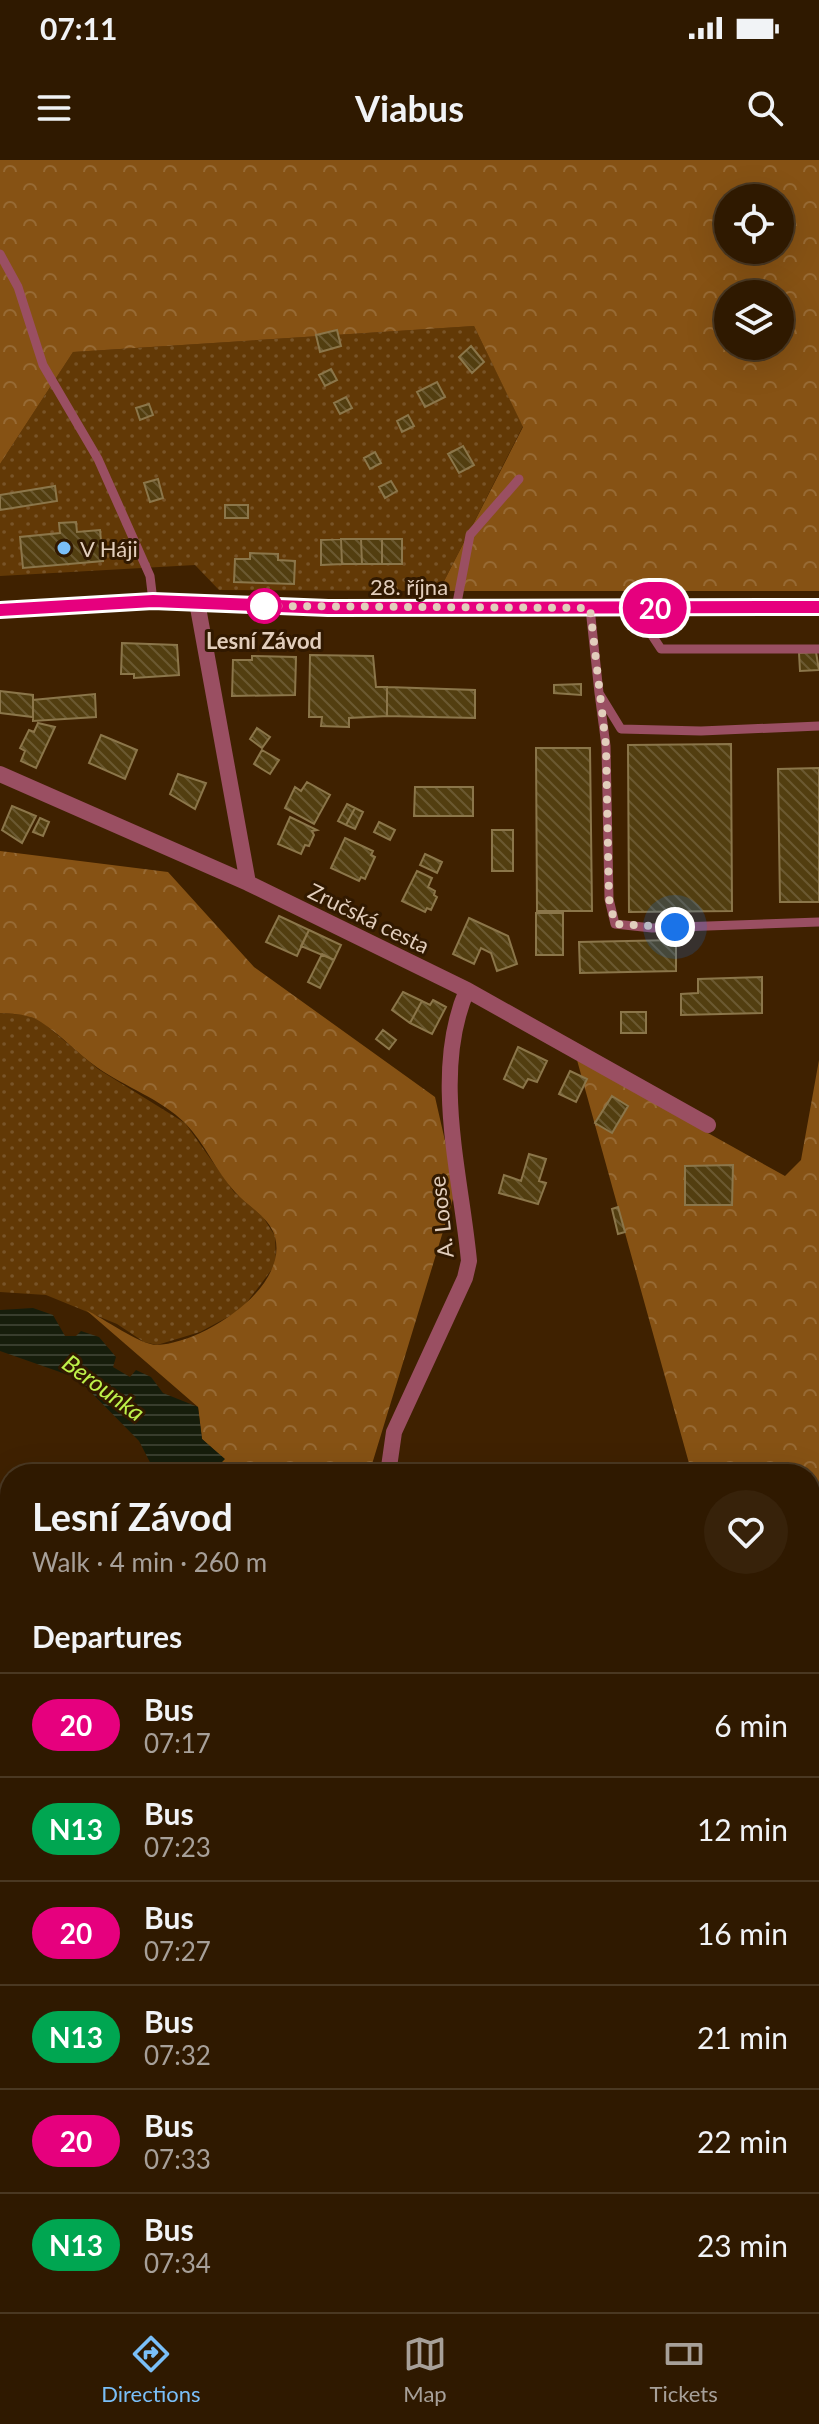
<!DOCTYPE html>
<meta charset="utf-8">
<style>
:root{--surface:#2f1900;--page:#37220a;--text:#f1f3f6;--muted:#a7a099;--line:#4a3822;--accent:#7abff8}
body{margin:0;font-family:Lato,sans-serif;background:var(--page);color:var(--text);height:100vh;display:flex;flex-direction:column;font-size:30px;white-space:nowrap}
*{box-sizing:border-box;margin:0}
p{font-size:26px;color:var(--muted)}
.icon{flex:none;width:44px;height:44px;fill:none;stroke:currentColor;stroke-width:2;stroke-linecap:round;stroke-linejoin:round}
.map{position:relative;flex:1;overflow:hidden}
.drawer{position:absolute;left:0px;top:1304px;width:820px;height:848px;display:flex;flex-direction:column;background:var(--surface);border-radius:32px 32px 0 0;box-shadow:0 8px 32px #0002,0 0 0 2px var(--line)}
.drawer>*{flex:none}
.badge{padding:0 16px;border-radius:26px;font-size:28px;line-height:52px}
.fabs{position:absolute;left:714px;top:24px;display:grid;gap:16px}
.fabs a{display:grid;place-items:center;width:80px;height:80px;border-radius:50%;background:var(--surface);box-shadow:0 8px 32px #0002,0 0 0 2px var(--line);font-size:40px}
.you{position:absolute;width:40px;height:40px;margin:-20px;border:6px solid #fff;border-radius:50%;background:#1a73e8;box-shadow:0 0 0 12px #1a73e833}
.map>.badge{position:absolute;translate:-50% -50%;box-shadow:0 0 0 4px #fff}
h2{padding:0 32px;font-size:30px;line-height:72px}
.round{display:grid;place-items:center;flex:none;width:84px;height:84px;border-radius:42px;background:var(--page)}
.headline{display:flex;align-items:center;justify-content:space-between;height:136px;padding:0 32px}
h1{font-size:38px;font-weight:700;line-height:60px}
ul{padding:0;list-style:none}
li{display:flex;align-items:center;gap:24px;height:104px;padding:0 32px;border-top:2px solid var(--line)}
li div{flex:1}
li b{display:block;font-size:30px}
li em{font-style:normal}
li .badge{min-width:88px;font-weight:700;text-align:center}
.status{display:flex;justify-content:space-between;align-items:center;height:56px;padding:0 40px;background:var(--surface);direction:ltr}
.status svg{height:22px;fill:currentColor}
header{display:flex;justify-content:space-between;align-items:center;height:104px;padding:0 32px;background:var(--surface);font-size:36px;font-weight:700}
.menu{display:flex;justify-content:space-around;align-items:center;height:112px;border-top:2px solid var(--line);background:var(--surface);font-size:22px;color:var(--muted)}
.menu a{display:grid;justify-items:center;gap:4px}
.menu .active{color:var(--accent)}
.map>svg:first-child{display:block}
.grass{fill:url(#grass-dots)}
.forest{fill:url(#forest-crowns);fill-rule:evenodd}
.water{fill:url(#water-rules)}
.building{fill:url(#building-back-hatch);stroke:#8b764a;stroke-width:2}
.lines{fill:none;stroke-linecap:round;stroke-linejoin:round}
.service{stroke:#9a4f62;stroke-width:9}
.minor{stroke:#9a4f62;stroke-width:16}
.secondary{stroke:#d96081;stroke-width:16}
.line-casing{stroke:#fff;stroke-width:18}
.line{stroke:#e6007e;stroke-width:12}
.walk{stroke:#e2cebc;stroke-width:8;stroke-dasharray:0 14.4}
.poi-dot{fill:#7abff8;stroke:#311900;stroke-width:3}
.stop-dot{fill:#fff;stroke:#e6007e;stroke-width:4}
.labels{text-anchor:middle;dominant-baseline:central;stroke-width:6;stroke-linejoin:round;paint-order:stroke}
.poi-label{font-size:22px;fill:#e2cebc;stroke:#311900;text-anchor:start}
.street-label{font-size:22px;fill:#e2cebc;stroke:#311900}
.stop-label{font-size:22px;font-weight:bold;fill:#e2cebc;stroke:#311900}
.water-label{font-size:24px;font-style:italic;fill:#bef14a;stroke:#311900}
</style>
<div class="status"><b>07:11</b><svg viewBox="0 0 49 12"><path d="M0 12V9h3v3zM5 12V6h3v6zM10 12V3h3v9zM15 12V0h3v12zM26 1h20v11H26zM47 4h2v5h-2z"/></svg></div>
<header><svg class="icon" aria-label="menu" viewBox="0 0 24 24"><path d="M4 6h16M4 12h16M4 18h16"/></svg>Viabus<svg class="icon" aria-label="search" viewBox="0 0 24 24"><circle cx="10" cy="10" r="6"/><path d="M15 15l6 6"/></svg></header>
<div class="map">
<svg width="819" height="2152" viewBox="0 0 819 2152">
<defs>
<pattern id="grass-dots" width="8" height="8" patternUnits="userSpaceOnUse" patternTransform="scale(2)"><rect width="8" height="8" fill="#623906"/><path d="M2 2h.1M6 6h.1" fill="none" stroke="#785428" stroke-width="1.8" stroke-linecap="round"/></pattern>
<pattern id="forest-crowns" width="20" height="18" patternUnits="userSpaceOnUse" patternTransform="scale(2)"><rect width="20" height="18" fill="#865214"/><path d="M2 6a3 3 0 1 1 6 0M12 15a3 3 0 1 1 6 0" fill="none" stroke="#976a34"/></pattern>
<pattern id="water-rules" width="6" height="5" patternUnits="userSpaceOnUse" patternTransform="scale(2)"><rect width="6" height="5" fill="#161d0b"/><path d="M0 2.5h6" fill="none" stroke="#383d2d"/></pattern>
<pattern id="building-back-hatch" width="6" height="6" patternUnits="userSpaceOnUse" patternTransform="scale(2)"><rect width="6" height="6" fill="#523e10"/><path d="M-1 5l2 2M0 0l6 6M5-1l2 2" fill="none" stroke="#6b5931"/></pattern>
</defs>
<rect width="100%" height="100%" fill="#3f2100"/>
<path class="grass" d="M474,166L523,266L439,431L219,430L195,405L0,416V304L73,192Z
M0,853L26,855L41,861L98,909L185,963L234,1032L263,1057L275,1076L276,1104L241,1150L200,1172L157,1185L144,1182L117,1164L46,1135L0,1132Z
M236,2142H676L693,2152H233Z"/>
<path class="forest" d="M0,0H819V431H439L523,267L474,166L73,192L0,304ZM728,38H780V90H728ZM728,134H780V186H728Z
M0,691L168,712L254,807L435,937L456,1029L369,1314H210L224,1299L202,1279L198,1247L86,1150C103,1158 140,1185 157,1185C201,1184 289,1129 275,1077C270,1057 248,1047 235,1032C216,1012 205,983 185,963C161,939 125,927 98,908C78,894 61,875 41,862C29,854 14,854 0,853Z
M577,900L785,1016L801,1000L819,900V1769L810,1739V1314H692Z
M819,1782V2106L810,2097V1787Z"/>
<path class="water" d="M33,1148L53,1155L65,1176H76L81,1171L99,1177L116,1197L113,1207L130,1217L136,1210L151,1217L163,1233L198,1247L202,1279L225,1299L210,1314H156L139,1281L77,1218L0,1191V1150Z
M10,2061V2142H54L50,2152H0V2081Z"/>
<path class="building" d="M337,170L341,186L320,192L316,175Z
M471,186L484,202L472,213L459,197Z
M331,209L337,220L325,226L319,215Z
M437,222L445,237L425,247L417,232Z
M346,237L352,248L340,254L334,243Z
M149,244L153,255L140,260L136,248Z
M408,255L414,266L402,272L397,261Z
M463,286L474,305L459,313L448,294Z
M375,292L381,303L370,309L364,298Z
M158,319L163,338L150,342L144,323Z
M391,321L397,331L385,338L379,327Z
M55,326L57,341L0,350V335Z
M225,345H248V358H225Z
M76,362L77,372L100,370L103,401L23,408L20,377L60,373L59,363Z
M341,379H361L362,404H342Z
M341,379L342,404L321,405V380Z
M361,379H382V404H362Z
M382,379H402V404H382Z
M250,393L278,394V400L295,401L294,424L234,422L235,399H250Z
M122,483L177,485L179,515L134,518V514H121Z
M816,492L819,510L800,511L799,493Z
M310,495L373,496L376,527H387V556L349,558V567L321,566L322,557H309Z
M252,496L296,497L295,535L232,536L233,500H252Z
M581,524V535L554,533V525Z
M387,527L475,530V558L387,556Z
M0,531L33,535V557L0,553Z
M95,534L96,557L33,561V540Z
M38,563L55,567L36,608L21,601L25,591L20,588L29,570L34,572Z
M257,568L270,577L262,588L250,579Z
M101,575L137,590L125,619L89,603Z
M731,584L732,751L629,752L628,585Z
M536,588H590L592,751H537Z
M262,590L279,600L270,614L254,604Z
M819,608V742H780L778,609Z
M178,614L206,623L195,649L170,634Z
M307,622L330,635L314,664L285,648L295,627L301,631Z
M415,627H473V656H414Z
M347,644L355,648L346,665L338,661Z
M12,646L36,656L22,683L2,670Z
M355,648L363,652L355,669L346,665Z
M290,657L317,670L312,671L314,675L309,686L305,685L301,694L278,684Z
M40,658L49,662L43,676L33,672Z
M379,662L395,670L390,680L374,672Z
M492,670H513V711H492Z
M345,678L373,691L371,695L375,697L365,719L361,717L359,721L331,708Z
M425,694L442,702L437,713L420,705Z
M417,711L432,718L428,727L435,731L434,735L437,737L431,750L427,748L425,752L402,741Z
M536,753H563V795H536Z
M279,756L309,770L297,796L266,782Z
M469,758L508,776L517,804L497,811L491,793L481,788L474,804L453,794Z
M309,770L341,785L334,800L301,786Z
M676,780V811L580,813L579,782Z
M322,794L334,800L320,828L308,822Z
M762,817V853L681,855V834L698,833V819Z
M403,832L422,841L410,863L392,850Z
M433,840L446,847L432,874L410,863L422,841L430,845Z
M621,852H646V873H621Z
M383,870L396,880L389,889L376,879Z
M518,887L547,901L537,922L528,919L523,928L504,919Z
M570,911L587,919L576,942L559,934Z
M612,936L628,946L612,973L595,963Z
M529,994L546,999L539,1021L546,1023L538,1044L499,1033L504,1015L521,1021Z
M733,1005L732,1045H685V1006Z
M618,1047L625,1072L618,1074L612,1049Z"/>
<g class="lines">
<path class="service" d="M0,94L18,127L43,205L98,299L150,416L153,441
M456,448L470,375L519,319
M590,448L599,533L621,569L701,571L819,566
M634,448L661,489H819
M599,533L606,586L609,739L615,764L652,768L819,762"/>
<path class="minor" d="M197,442L248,723
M0,614L248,723L467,830L708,965
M388,1314L394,1272L465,1118L469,1101C461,1015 431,913 467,830"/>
<path class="secondary" d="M0,450L153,441L328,448L819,447"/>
</g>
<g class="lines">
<defs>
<path id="line" d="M0,450L153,441L328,448L819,447"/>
</defs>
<use href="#line" class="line-casing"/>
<use href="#line" class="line"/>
<path class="walk" d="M264,446L590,448L606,586L609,739L615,764L675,767"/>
</g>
<circle class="poi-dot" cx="64" cy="388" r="8"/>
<circle class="stop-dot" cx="264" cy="446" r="16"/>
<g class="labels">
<g class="poi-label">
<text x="80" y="388">V Háji</text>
</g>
<g class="street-label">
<text x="409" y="426">28. října</text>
<text transform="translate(369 758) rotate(26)">Zručská cesta</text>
<text transform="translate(441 1057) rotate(-96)">A. Loose</text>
</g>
<g class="stop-label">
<text x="264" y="480">Lesní Závod</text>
</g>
<g class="water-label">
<text transform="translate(104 1227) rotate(36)">Berounka</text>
</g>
</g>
</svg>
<div class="fabs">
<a><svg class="icon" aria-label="locate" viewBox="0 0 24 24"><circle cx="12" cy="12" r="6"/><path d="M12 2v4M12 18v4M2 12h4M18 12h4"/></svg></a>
<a><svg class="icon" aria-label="layers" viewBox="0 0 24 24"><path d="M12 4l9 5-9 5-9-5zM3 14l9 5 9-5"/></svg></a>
</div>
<div class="you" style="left:675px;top:767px"></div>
<b class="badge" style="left:655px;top:448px;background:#e6007e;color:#fff">20</b>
<section class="drawer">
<div class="headline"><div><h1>Lesní Závod</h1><p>Walk · 4 min · 260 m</p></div><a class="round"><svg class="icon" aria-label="heart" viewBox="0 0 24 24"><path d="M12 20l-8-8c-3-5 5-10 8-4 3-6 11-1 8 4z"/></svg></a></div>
<h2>Departures</h2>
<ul>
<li><span class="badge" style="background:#e6007e;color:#fff">20</span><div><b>Bus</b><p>07:17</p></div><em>6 min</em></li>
<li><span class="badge" style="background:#00a651;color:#fff">N13</span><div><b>Bus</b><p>07:23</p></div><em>12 min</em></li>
<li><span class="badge" style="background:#e6007e;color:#fff">20</span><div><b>Bus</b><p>07:27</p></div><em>16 min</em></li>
<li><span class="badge" style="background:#00a651;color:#fff">N13</span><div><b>Bus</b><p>07:32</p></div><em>21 min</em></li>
<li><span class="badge" style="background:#e6007e;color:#fff">20</span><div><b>Bus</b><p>07:33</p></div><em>22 min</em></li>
<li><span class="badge" style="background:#00a651;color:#fff">N13</span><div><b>Bus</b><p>07:34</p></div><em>23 min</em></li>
</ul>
</section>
</div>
<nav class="menu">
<a class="active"><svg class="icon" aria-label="directions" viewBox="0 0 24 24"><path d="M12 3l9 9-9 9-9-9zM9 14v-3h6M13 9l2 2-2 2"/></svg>Directions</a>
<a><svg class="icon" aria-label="map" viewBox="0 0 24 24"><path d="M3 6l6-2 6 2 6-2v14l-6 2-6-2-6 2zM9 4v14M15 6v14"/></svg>Map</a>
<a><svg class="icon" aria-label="tickets" viewBox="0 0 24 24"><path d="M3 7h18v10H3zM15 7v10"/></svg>Tickets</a>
</nav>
